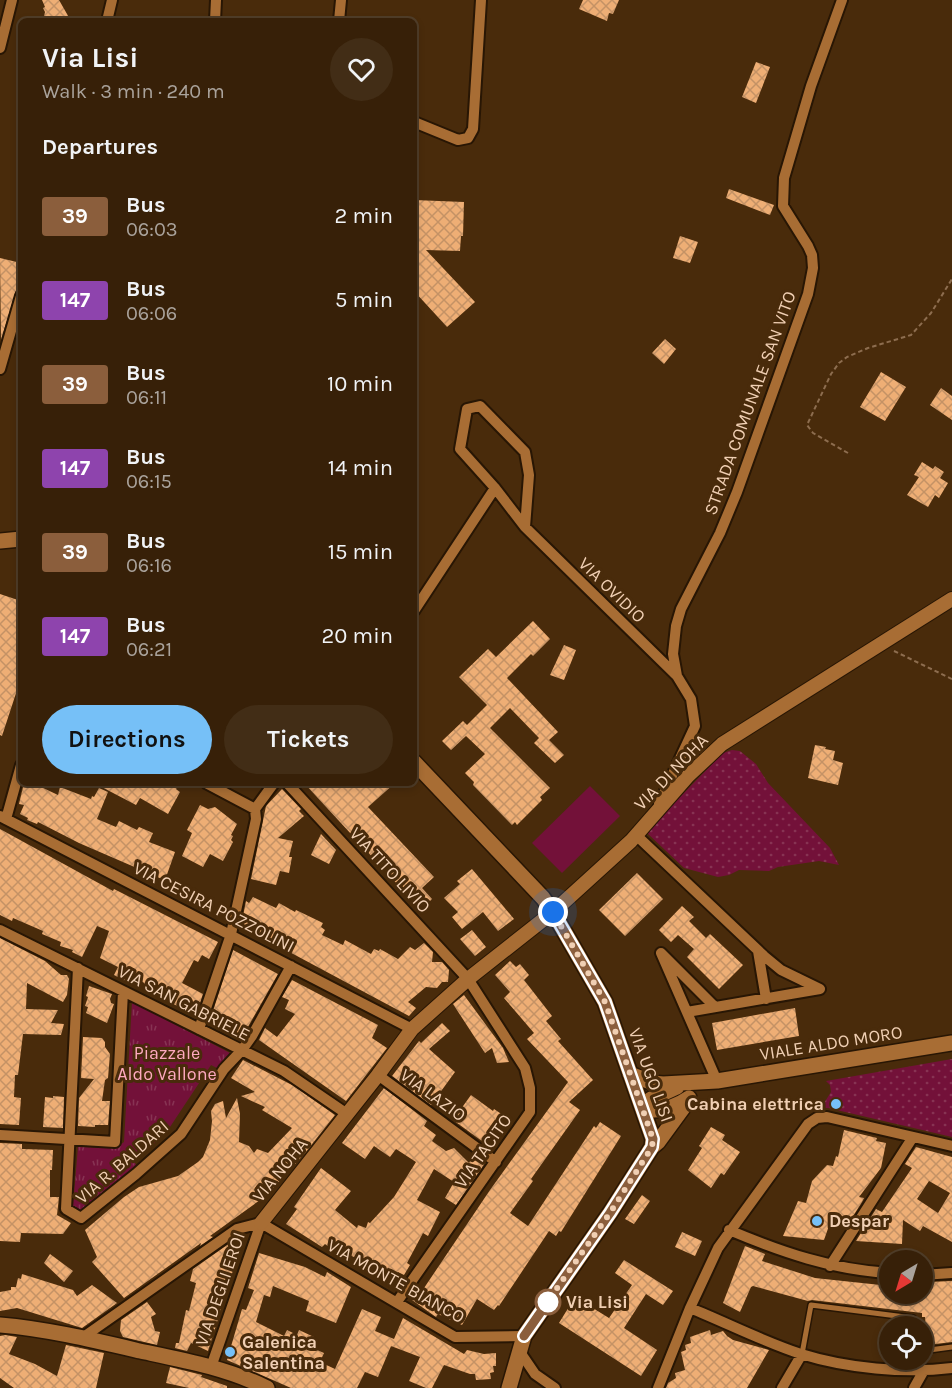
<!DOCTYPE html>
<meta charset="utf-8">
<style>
:root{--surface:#372008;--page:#422d16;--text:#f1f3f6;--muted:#aaa39c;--line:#513e29;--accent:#76c0f7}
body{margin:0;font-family:Karla,sans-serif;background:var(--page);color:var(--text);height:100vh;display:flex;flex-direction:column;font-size:22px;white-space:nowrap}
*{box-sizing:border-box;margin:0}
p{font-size:20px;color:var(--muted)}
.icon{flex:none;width:33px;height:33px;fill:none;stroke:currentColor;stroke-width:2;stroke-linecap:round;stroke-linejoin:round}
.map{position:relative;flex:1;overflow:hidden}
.panel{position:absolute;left:18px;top:18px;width:399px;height:768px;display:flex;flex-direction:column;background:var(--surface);border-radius:9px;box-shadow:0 3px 9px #0003,0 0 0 2px var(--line)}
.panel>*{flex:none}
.badge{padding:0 12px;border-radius:4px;font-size:21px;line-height:39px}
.needle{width:39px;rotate:218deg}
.tools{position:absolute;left:879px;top:1250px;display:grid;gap:12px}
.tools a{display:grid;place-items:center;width:54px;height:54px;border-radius:50%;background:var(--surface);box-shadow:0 3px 9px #0003,0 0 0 2px var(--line);font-size:30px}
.you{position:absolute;width:30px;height:30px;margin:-15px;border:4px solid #fff;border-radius:50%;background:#1a73e8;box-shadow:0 0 0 9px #1a73e833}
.map>.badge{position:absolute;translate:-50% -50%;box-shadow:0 0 0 3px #fff}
h2{padding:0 24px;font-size:22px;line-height:54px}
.round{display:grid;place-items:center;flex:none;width:63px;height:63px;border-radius:32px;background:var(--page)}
.summary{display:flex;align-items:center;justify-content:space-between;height:102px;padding:0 24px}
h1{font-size:28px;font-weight:700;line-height:45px}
.action{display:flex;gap:12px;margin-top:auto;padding:12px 24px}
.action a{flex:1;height:69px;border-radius:36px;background:var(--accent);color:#111;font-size:24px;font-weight:700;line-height:69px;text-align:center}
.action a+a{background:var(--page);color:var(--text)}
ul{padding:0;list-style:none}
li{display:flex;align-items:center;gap:18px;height:84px;padding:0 24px}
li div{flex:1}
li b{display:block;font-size:22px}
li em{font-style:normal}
li .badge{min-width:66px;font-weight:700;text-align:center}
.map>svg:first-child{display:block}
.grass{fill:url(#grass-dots)}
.park{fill:url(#park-tufts)}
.pitch{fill:#731139}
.building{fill:url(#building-cross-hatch);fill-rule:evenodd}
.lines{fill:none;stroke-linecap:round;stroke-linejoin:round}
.service-casing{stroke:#281604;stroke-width:8}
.minor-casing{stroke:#281604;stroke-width:14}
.tertiary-casing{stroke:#281604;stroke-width:16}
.secondary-casing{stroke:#281604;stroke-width:18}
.path{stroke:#8d6d4f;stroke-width:2;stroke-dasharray:4.5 3;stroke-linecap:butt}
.service{stroke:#a86d34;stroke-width:5}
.minor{stroke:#a86d34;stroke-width:10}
.tertiary{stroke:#a86d34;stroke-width:14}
.secondary{stroke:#a86d34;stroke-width:15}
.line-casing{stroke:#fff;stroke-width:14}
.line{stroke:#8b5e3c;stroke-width:9}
.walk{stroke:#f0cfb3;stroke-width:6;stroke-dasharray:0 10.8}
.poi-dot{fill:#76c0f7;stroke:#492b0b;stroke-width:2}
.stop-dot{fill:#fff;stroke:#8b5e3c;stroke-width:3}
.labels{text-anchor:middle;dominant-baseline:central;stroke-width:6;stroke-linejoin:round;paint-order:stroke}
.street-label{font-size:18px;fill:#f0cfb3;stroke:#492b0b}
.park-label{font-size:18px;fill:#fea9bf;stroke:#492b0b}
.poi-label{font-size:18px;font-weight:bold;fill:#f0cfb3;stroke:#492b0b;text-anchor:start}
.stop-label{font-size:18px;font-weight:bold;fill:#f0cfb3;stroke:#492b0b;text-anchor:start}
</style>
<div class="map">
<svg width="952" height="1388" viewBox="0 0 952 1388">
<defs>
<pattern id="grass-dots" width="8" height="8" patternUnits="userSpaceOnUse" patternTransform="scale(1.5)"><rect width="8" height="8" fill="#731139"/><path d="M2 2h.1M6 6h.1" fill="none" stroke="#873353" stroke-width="1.8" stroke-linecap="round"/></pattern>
<pattern id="park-tufts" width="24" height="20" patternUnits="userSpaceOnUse" patternTransform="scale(1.5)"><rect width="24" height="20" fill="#731139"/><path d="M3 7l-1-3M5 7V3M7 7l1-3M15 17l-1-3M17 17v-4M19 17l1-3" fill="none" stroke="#873353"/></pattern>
<pattern id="building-cross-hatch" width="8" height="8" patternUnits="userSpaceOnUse" patternTransform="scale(1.5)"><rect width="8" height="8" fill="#eeae75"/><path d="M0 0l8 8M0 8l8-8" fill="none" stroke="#c49265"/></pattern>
</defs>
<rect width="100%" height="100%" fill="#492b0b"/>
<path class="grass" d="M732,750L740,751L756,764L768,783L830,848L839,865L819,861L778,867L769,871L739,870L729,875L718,877L684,868L646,832L723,753Z
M952,1059V1137L828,1108H821L831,1092L830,1085L826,1081Z"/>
<path class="park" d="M132,1002L230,1053L219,1069L211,1065L166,1133L134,1161L137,1167L84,1212L73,1206L78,1147L116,1148L124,1142Z"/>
<path class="pitch" d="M590,786L620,816L562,873L532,843Z"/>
<path class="building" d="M42,0H59L71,21H43L45,12L43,8L45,7Z
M583,0H619L613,14L609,13L607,21L579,9Z
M756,62L770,67L756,103L742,97Z
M729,189L774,205L770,215L726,198Z
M414,200L464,202L463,236H461L460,251L426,250L475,302L447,327L414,291Z
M680,236L698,242L690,263L673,258Z
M0,258L21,263V274L1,340Z
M665,339L676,349L664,364L652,353Z
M881,372L906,387L885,421L860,407Z
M941,388L952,396V420L930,405Z
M922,462L933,469L935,466L944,472L940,478L948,483L939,498L935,495L928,507L907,495L919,477L914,475Z
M0,594L21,601V678L2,736L0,735Z
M533,621L550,639L533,656L531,654L507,678L558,732L549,740L564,755L555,763L534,743L539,738L510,708L490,728L550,788L540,797L542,800L517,825L515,822L512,825L473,785L474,782L465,773L485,754L466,736L451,750L442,741L463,721L467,725L487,705L459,677L488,649L496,657Z
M564,645L576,650L564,680L550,675Z
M815,745L826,747L825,749L835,751L833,760L843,763L838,785L808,778Z
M24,783H40L39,786L58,795L60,787L91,799L92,796L94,797L99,788L108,792L97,819L116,827L119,821L137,830L139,827L153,833L149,842L175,852L165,880L157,877L153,882L143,878L146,872L79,843L38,822L37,824L27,820L28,818L20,814L24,805L19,804Z
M94,783H180L176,789L180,792L168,814L140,798L136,805Z
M304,783H395L368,807L434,877L422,888L432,899L425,906L415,895L411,899Z
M282,789L301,809L299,811L304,816L278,838L293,841L289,857H292L289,873L280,871L276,885L251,879L266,806Z
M200,805L208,809L215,807L237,824L231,835L233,836L231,840L233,842L223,861L210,854L203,867L182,856L192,833L187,830Z
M0,829L113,891L114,889L218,942L209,959L202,955L198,962L194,960L182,983L203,994L196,1015L161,998L158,991L149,989L143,982L131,984L114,975L118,967L100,958L109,931L97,926L82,957L72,952L73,950L60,946L61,942L42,934L43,931L13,918L12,921L0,915Z
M321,834L336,850L329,864L311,855Z
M472,869L514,919L498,931L483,912L462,929L452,917L458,912L444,898L460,884L457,881Z
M637,873L663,899L625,936L599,910Z
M253,897L276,908L279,903L295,912L296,910L323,923L321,927L325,930L322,935L343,945L345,940L371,954L374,949L379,951L380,949L398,959L410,947L415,950L424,943L433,952L432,962H442L449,970L448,982H442L437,988L426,987L408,1002L416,1008L409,1016L241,926L246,901L249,903Z
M682,906L694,917L689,921L706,938L710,934L743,965L719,989L687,957L694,949L678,935L671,942L659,930Z
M472,930L486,947L475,956L460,939Z
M0,938L45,961L61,975H67L69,979L67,995L63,1002L27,983L26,1009L58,1010L51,1023L64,1024L61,1035L23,1034L18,1075H15L14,1097L21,1098L19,1125L0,1124Z
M233,950L278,974L241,1039L209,1023Z
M510,961L516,967L520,964L529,975L524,980L552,1016L546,1021L561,1039L558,1041L593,1080L569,1102L580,1110L531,1179L533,1181L510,1213L528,1226L594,1126L596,1128L600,1122L621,1136L561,1232L559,1231L556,1236L549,1231L499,1306L498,1305L494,1310L477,1299L462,1325L438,1314L436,1317L412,1300L416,1293L420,1294L490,1190L568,1082L527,1039L534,1033L504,998L510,992L495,975Z
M292,980L378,1025L372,1038L387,1048L346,1101L259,1040L265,1028L277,1037L295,1014L285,1009L289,1000L282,997Z
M89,986L112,994L110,999L111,1003L114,1004L107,1023L86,1013L88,1007L85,1006L88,997L86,996Z
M464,995L503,1048L509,1062L497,1063L492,1048L485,1053L453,1004Z
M795,1008L799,1036L717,1050L712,1023Z
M442,1023L450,1031L429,1049L455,1072L431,1105L392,1076L419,1041L421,1043Z
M83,1037L102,1038L105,1042V1047L110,1054L108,1078L105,1080L102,1101H110L108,1125H95V1127L78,1126L79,1098L94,1079L81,1078Z
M243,1060L292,1085L335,1115L305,1153L267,1195L210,1236L213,1237L200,1246L201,1243L124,1298L92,1262L97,1257L85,1230L124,1197L139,1187L178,1176L198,1162L203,1157L210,1140L212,1121L211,1111L215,1104L223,1101L226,1118L237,1098L240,1114L239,1142L249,1146L254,1153L257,1149L268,1153L292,1128L262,1110L265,1107L241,1096L255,1092L231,1078Z
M384,1088L427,1121L424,1126L436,1135L432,1141L446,1151L454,1148L469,1163L473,1156L485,1163L456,1205L445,1198L454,1182L434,1169L417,1200L440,1212L428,1236L423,1233L407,1263L410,1265L404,1275L398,1272L396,1275L340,1251L338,1254L325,1244L322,1247L286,1224L297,1209L294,1207L321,1168L351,1191L335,1210L357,1228L358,1225L366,1228L368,1222L370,1223L394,1197L416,1162L396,1149L390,1157L374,1146L365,1159L342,1143Z
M471,1095L493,1111L494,1109L503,1115L489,1134L492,1136L486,1144L453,1120Z
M53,1096L64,1097L63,1128L43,1127L45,1097L53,1098Z
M711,1127L725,1135L722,1140L740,1152L724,1175L721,1173L711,1188L688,1170L702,1148L699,1146Z
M844,1130L877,1138L876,1141L886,1143L881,1168L859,1197L864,1198L862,1202L848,1224L831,1220L824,1240L783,1236L798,1201L806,1203L812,1181L827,1165L833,1166L836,1156L838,1157Z
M0,1143L22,1144V1149L53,1150L52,1170H50V1197H59L57,1215L71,1223L63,1234L21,1233L20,1242L0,1241Z
M916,1147L952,1157V1242L923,1226L920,1231L903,1220L902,1244L856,1241L876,1209L882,1212L912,1168L905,1164ZM929,1181L950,1193L938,1213L917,1199Z
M642,1195L650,1201L634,1224L625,1219Z
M682,1232L702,1241L695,1256L675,1247Z
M230,1243L238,1246L232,1274L208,1351L191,1343L187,1351L175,1348L176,1343H179L186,1310L189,1311L196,1283L190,1281L193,1269Z
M745,1246L765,1254L762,1261L815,1278L890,1286V1293H922V1288L929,1289V1282L952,1281V1342L927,1345L925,1317H922V1313L812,1300L808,1301L753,1286L751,1287L740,1312L723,1303Z
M259,1253L305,1267L325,1277L327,1272L351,1287L336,1323L306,1311L309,1301L273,1286L270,1297L264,1295L256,1322L284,1336L287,1330L297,1335L299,1330L314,1337L310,1347L324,1353L320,1362L335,1369L362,1309L381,1317L375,1331L394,1339L378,1377L365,1372L357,1388H291L227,1360L242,1309L246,1310L254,1290L248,1288Z
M50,1254L73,1271L64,1282L44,1263Z
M624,1260L673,1291L663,1305L646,1294L624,1328L657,1350L641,1376L559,1323L575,1297L609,1318L632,1285L615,1273Z
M22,1274L73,1290L77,1296L92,1285L117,1303L82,1328L17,1308L0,1311V1292L11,1290V1287H16L18,1278L21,1279Z
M147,1302L156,1314L151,1317L155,1331L160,1332L157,1345L123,1337L120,1331L121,1320Z
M403,1318L464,1354L467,1350L484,1354L496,1353V1366H493L494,1372L490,1373L491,1379L476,1380L475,1374H470L444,1365L432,1388H426L409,1381L420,1357L391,1346Z
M710,1330L711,1335L723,1331L727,1336L733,1340L769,1350L747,1388H666L668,1383L676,1378L675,1373L685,1370L681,1352L686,1350L685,1345L691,1343L690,1337Z
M5,1335L17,1337L9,1354L35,1364L57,1376L66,1345L104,1353L96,1388H14L0,1378V1336Z
M170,1367L202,1375L201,1377L227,1386V1388H189L166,1383Z"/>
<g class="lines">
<defs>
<path id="service" d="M922,1351L952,1347
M802,1354L811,1305L913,1318L914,1326
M920,1359L922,1370"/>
<path id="minor" d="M107,21L112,0
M215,21L216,0
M339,21L341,0
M0,48L12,0
M414,122L458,140L468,138L473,129L481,0
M0,369L21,296
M525,527L529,475L525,452L480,406L467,409L460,449L495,488L525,527L676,675
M414,611L495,488
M206,783L255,809
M287,783L468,979L525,1068L530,1088V1112L397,1302
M659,804L695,726L691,699L677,676L673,654L676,626L681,609L720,533L737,492L808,294L813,268L812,255L808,246L783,206L784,178L811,86L842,0
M0,816L412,1029
M6,819L21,765
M636,835L764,956L781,970L820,989L687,1012
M0,930L284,1071L347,1114
M758,951L766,999
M78,968L66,1209L81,1218L136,1174L181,1134L224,1069L242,1050L252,1036L291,966
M715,1007L661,953L717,1081
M199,1029L231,934L256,819L255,809L274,783
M378,1075L496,1162
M0,1135L115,1142L123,992
M261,1223L455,1337L524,1336
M729,1230C781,1252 833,1270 890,1273
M830,1266L913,1137
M922,1275L952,1273
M690,1308C727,1323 764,1342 801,1354C846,1368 905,1374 952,1368
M82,1338L237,1229L261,1223
M520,1352L535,1374L555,1388
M211,1367L261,1223
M658,1388L690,1308L718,1248L808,1124L817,1118L827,1117L952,1146
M782,1388L802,1354
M914,1388L923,1372"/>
<path id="tertiary" d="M261,1223L378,1075L412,1029L468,979L553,912L631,841L688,776L722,744L952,599"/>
<path id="secondary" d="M0,541L21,539
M414,762L543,898L553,912L605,1002L653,1139L652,1147L610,1213L524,1336L509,1388
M630,1074L653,1083L663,1084L717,1081L952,1043
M677,1087L651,1099L644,1109C660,1112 676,1107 689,1098
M652,1147L658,1142L688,1101
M0,1325C47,1329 93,1340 140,1351C183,1360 227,1368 267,1388"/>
</defs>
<use href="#service" class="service-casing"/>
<use href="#minor" class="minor-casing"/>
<use href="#tertiary" class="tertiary-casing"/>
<use href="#secondary" class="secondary-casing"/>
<path class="path" d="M848,453L813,433L807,425L831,374L839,363L847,357L868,348L911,335L931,313L952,279
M894,651L952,679"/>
<use href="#service" class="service"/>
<use href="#minor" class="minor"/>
<use href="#tertiary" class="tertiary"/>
<use href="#secondary" class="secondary"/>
</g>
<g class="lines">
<defs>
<path id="line" d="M524,1336L610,1213L652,1147L653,1139L605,1002L553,912"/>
</defs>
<use href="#line" class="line-casing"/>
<use href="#line" class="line"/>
<path class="walk" d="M548,1302L543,1308L610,1213L652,1147L653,1139L605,1002L553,912"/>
</g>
<g class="poi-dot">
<circle cx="836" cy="1104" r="6"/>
<circle cx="817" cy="1221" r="6"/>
<circle cx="230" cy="1352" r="6"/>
</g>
<circle class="stop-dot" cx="548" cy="1302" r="12"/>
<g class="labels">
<g class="street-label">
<text transform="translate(750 403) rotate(-70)">STRADA COMUNALE SAN VITO</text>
<text transform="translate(612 590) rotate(44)">VIA OVIDIO</text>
<text transform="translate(671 772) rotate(-46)">VIA DI NOHA</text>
<text transform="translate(390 870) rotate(47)">VIA TITO LIVIO</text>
<text transform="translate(214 907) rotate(27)">VIA CESIRA POZZOLINI</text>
<text transform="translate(184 1003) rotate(27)">VIA SAN GABRIELE</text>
<text transform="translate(831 1043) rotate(-9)">VIALE ALDO MORO</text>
<text transform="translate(651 1075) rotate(70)">VIA UGO LISI</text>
<text transform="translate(433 1095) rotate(36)">VIA LAZIO</text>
<text transform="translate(483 1151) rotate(-55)">VIA TACITO</text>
<text transform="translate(122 1162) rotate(-41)">VIA R. BALDARI</text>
<text transform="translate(280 1170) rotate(-51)">VIA NOHA</text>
<text transform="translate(396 1281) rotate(29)">VIA MONTE BIANCO</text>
<text transform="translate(220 1289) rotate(-71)">VIA DEGLI EROI</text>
</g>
<g class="park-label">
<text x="167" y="1053">Piazzale<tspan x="167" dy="21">Aldo Vallone</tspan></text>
</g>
<g class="poi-label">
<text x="824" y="1104" text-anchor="end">Cabina elettrica</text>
<text x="829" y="1221">Despar</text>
<text x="242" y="1342">Galenica<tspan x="242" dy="21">Salentina</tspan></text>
</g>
<g class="stop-label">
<text x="566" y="1302">Via Lisi</text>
</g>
</g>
</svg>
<div class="tools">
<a><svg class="needle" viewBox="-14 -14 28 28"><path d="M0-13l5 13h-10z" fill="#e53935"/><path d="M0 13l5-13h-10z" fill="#aaa39c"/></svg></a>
<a><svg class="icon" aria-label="locate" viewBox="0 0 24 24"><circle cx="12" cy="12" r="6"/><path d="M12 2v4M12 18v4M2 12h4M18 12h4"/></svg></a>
</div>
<div class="you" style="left:553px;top:912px"></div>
<section class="panel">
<div class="summary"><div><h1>Via Lisi</h1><p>Walk · 3 min · 240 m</p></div><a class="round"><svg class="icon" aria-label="heart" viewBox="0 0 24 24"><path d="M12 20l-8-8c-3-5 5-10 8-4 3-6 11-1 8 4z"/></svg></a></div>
<h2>Departures</h2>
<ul>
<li><span class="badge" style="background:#8b5e3c;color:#fff">39</span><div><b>Bus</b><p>06:03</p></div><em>2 min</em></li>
<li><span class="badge" style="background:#8e44ad;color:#fff">147</span><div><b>Bus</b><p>06:06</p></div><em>5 min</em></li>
<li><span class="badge" style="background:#8b5e3c;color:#fff">39</span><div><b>Bus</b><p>06:11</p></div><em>10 min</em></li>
<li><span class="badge" style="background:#8e44ad;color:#fff">147</span><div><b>Bus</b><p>06:15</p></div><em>14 min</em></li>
<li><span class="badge" style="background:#8b5e3c;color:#fff">39</span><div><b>Bus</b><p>06:16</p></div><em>15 min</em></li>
<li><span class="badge" style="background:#8e44ad;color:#fff">147</span><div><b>Bus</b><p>06:21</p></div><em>20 min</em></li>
</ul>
<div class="action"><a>Directions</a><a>Tickets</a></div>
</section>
</div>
